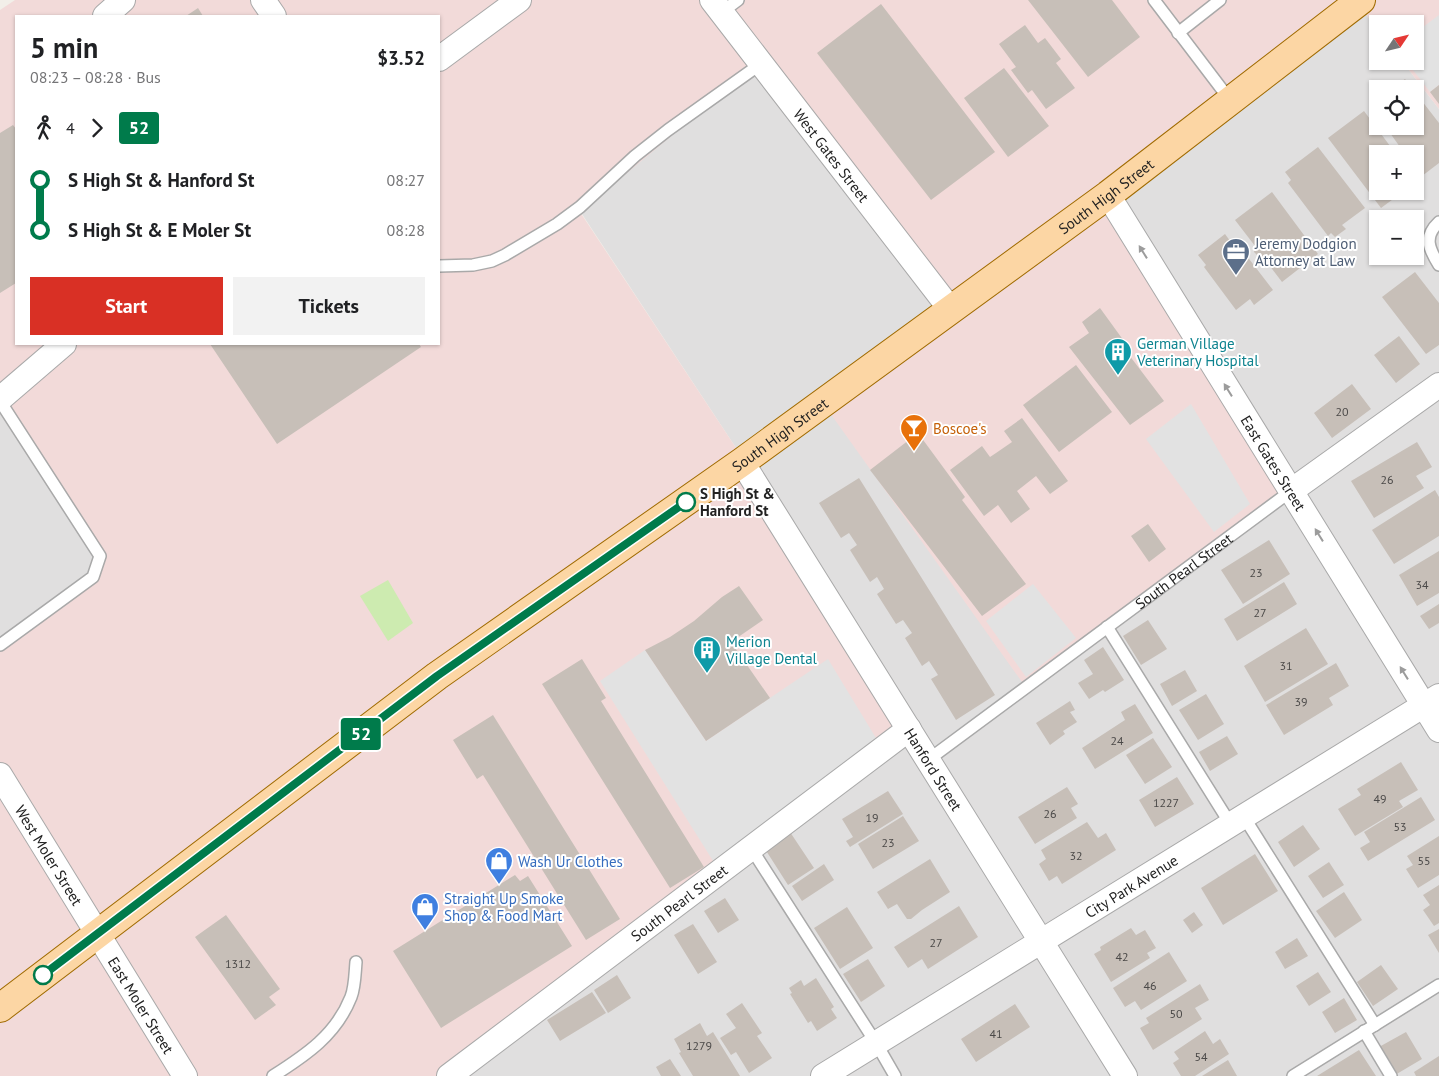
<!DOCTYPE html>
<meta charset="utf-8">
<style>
:root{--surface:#fff;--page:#f2f2f2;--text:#202124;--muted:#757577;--accent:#d93025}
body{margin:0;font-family:"PT Sans",sans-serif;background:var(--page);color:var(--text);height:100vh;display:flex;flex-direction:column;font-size:19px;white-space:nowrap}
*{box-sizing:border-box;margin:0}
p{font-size:16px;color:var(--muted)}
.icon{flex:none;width:28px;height:28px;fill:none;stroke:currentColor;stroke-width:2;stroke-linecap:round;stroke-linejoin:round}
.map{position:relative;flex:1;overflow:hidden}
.sheet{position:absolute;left:15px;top:15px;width:425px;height:330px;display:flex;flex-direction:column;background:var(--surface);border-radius:0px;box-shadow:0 1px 4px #0004}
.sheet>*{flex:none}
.badge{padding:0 10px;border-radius:4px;font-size:18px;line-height:32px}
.needle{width:32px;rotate:55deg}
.controls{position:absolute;left:1369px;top:15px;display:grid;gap:10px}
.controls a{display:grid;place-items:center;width:55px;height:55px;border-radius:0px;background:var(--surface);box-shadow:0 1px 4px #0004;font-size:25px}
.map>.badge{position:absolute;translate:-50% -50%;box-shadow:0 0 0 2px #fff}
.legs{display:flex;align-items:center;gap:8px;height:55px;padding:0 15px;font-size:16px}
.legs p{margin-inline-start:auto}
.overview{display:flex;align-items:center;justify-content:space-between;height:85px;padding:0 15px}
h1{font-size:28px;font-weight:700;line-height:38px}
.action{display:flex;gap:10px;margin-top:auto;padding:10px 15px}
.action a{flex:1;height:58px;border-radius:0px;background:var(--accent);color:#fff;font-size:20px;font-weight:700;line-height:58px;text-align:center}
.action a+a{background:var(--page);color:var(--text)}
ul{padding:0 15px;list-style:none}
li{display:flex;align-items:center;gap:18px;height:50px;font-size:19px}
li i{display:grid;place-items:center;width:8px;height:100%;margin:0 6px;background:currentColor}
li i::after{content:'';width:12px;height:12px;margin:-6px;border:4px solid;border-radius:50%;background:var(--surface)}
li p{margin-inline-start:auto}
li:first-child i{background:linear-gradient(#0000 50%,currentColor 0)}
li:last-child i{background:linear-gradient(currentColor 50%,#0000 0)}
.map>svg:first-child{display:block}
.residential{fill:#e0dfdf;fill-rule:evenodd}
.commercial{fill:#f2dad9;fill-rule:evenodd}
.grass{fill:#cdebb0}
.parking{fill:#e2e2e2}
.building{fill:#c7bfb8}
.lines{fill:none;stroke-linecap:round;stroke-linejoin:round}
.lane-casing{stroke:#a9a9a9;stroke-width:14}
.street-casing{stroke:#a9a9a9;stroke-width:26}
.primary-casing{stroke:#a06b00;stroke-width:30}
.lane{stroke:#fff;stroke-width:11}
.street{stroke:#fff;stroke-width:24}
.primary{stroke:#fcd6a4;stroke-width:28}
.oneway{fill:#9c9c9c}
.line-1-casing{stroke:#fff;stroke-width:11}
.line-1{stroke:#007b4b;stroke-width:8}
.stop-1-dot{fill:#fff;stroke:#007b4b;stroke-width:2.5}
.labels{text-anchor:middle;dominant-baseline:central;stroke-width:4;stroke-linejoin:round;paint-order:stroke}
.number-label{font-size:12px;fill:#4b4948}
.street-label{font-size:15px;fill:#222;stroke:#fff}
.service-label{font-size:15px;fill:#4e5e75;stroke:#fff;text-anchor:start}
.culture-label{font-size:15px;fill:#0d838f;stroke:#fff;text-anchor:start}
.food-label{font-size:15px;fill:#c56008;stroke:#fff;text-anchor:start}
.stop-label{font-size:15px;font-weight:bold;fill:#222;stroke:#fff;text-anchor:start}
.shop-label{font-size:15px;fill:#366cbe;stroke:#fff;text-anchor:start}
</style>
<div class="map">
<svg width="1439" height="1076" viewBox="0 0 1439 1076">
<rect width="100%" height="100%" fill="#f2efe9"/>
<path class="residential" d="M1360,6L1377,29L1378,61H1402L1439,109V1076H453L746,463L580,211L764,58L1113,197ZM1378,89H1415V126H1378ZM1378,154H1415V191H1378ZM1378,219H1415V256H1378Z
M0,407L104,568L0,639Z"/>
<path class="commercial" d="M15,0H1439V109L1402,61H1415V24H1378L1377,29L1360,6L1113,197L1291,489L1027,689L825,406L953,309L764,59L580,212L746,463L910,728L453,1076H0V639L103,568L0,407V10ZM16,16H439V344H16Z"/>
<path class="grass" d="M388,580L413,623L388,641L360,596Z"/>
<path class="parking" d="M1439,15V85L1430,92L1406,61H1415V33Z
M1191,404L1250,504L1214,532L1146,439Z
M1033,584L1076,638L1026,677L986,621Z
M645,650L706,741L828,659L876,738L715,864L600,681Z"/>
<path class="building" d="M1028,0H1112L1140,37L1088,77Z
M881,4L995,152L931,200L817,53Z
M198,8L203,16H186Z
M1025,25L1038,43L1045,38L1061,59L1056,63L1075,88L1046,109L1032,90L1028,93L1011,70L1016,67L999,44Z
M1004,68L1049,126L1008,157L964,98Z
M1405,79L1413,89H1392L1396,86Z
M1439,85V104L1430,92Z
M1415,92L1439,123V163L1422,176L1415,167V154H1405L1385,126H1415Z
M1378,100V117L1369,106Z
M1364,111L1396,154H1378V191H1404L1381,208L1328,138Z
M13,125L16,129V283L0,293V133Z
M1318,147L1365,208L1342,225L1346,229L1335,237L1331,233L1328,236L1288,183L1291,180L1285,172Z
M1272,192L1318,254L1282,282L1266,261L1260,258L1254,252L1255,246L1235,220Z
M1225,234L1233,245L1236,242L1273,290L1254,305L1250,299L1236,310L1204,267L1206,265L1198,255Z
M1415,272L1439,303V345L1426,354L1382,297Z
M1100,308L1129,348L1126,351L1164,401L1130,425L1069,347L1089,333L1082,322Z
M1399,336L1420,364L1396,383L1374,355Z
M210,344H419L421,347L277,444Z
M1076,365L1112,412L1059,452L1023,405Z
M1352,384L1371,409L1332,438L1314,413Z
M1022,418L1068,481L1050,494L1036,476L1017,491L1030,509L1011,523L998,505L984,516L950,470L982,446L990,457L996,453L1012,442L1004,431Z
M918,433L965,497L962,500L1026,584L982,616L870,470Z
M1417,442L1432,467L1416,476L1424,488L1374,518L1351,481Z
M859,478L995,695L956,720L931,679L938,675L929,661L922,666L905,638L912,633L903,620L896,624L877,594L884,589L877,577L870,582L850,550L857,545L849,533L841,538L819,503Z
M1435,490L1439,497V536L1394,564L1372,530Z
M1148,524L1166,549L1149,562L1131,536Z
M1269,540L1290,574L1243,604L1221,570Z
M1439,551V593L1417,606L1399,575Z
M1284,582L1297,604L1237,641L1224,619Z
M739,586L763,620L731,642L770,698L706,741L645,650L670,637L694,621L722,597Z
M1439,604V623L1429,629L1420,616Z
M1148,620L1167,649L1141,665L1123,636Z
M1306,628L1328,664L1265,702L1244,666Z
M1103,647L1124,680L1105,692L1103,690L1089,699L1078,683L1093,674L1084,660Z
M582,659L606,698L601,701L704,867L670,888L542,684Z
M1336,663L1349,686L1329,698L1333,705L1284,735L1266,705Z
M1185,670L1197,691L1172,706L1160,684Z
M1206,694L1224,724L1198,740L1179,710Z
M1070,701L1075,710L1070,712L1077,722L1063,731L1065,734L1050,745L1036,723Z
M1135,704L1153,733L1095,769L1082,748L1125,720L1121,712Z
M493,715L620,919L586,940L483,775L477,779L453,740Z
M1227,736L1238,754L1210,771L1199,752Z
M1153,738L1172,767L1145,784L1126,755Z
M1401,762L1418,790L1399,801L1403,807L1355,836L1338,809L1361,795L1357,789Z
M1177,777L1194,804L1155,827L1139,800Z
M1067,787L1078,804L1071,808L1077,818L1035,844L1018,817Z
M888,791L903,814L850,847L846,841L853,837L842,819Z
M1421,797L1435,820L1368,861L1360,848L1370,842L1364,832Z
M903,816L919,841L873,869L858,844Z
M1087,822L1098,838L1106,833L1116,850L1062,884L1057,876L1049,881L1039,864L1046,859L1041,850Z
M1303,825L1320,849L1294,867L1278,842Z
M790,832L814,868L788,885L765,849Z
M1439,836V875L1418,888L1406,869L1413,865L1407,856Z
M1255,854L1278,891L1223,925L1201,888Z
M930,859L950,892L922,910L911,919H907L897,904L888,909L877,892Z
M1329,862L1344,885L1323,898L1308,876Z
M824,864L834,880L802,901L792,886Z
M515,875L520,881L528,876L572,946L441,1028L393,951Z
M1439,885V923L1434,926L1423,910L1430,905L1423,895Z
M1344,892L1362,920L1335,938L1316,911Z
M725,898L739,920L718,933L704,911Z
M959,906L978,937L928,969L922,959L908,968L894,947Z
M847,907L873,948L840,969L814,928Z
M1194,912L1203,925L1192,933L1183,920Z
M226,915L280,989L269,997L276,1005L255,1020L195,937Z
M693,924L717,962L698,974L674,935Z
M1131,928L1136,935L1145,930L1156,948L1147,953L1150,958L1111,982L1094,954L1101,950L1100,947Z
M1439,929V953L1428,935Z
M1297,938L1308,956L1285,969L1275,952Z
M1169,952L1187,981L1141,1010L1135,1001L1125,1007L1113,988Z
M868,959L885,986L861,1002L843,974Z
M1381,965L1398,989L1373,1006L1357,982Z
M1318,972L1331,992L1309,1006L1296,986Z
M617,975L631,998L608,1013L594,990Z
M816,978L834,1007L831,1009L837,1018L817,1031L811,1021L808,1023L790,994L792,993L789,988L801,980L804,986Z
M1200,984L1209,1000L1195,1008L1202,1019L1153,1050L1140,1028L1149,1023L1146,1018Z
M592,992L606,1013L560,1041L547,1020Z
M1344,998L1357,1020L1335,1033L1322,1012Z
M742,1003L762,1033L757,1036L772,1058L749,1073L736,1052L731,1055L720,1038L736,1028L726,1014Z
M1015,1004L1030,1027L976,1062L961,1039Z
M700,1023L707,1036L713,1032L740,1076H693L679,1053L681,1052L674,1039Z
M1205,1031L1213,1044L1220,1039L1229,1054L1195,1076H1181L1173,1063L1179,1059L1174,1052Z
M1406,1032L1422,1059L1395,1075L1379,1047Z
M1359,1050L1376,1076H1317Z
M1439,1056V1076H1416L1414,1072Z
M670,1059L681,1076H661L656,1067Z
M1228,1060L1237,1076H1202Z"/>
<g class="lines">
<defs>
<g id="lane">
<path d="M1154,0L1230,100"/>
<path d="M722,12L738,0"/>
<path d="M1178,33L1220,0"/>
<path d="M1439,222C1423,237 1429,249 1439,265"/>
<path d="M439,266L473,265L492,261L505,255L557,224L580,207L635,156L668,130L762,63"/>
<path d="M0,401L100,556L93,577L0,645"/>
<path d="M1107,627L1231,825"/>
<path id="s1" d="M928,760L1291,491"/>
<path d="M1244,817L1375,1025"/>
<path d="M751,848L876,1043L895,1076"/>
<path d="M1364,1031L1391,1076"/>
<path d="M273,1076C306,1055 336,1035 351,997C355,987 355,973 356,962"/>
<path d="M1293,1076L1439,985"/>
</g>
<g id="street">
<path d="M263,0L274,16"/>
<path id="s2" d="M712,0L951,310"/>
<path d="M105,16L123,0"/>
<path d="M439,59L519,0"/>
<path id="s3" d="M1108,195L1439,730"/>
<path d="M0,399L64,344"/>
<path id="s4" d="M742,462L1125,1076"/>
<path d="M1291,491L1439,385"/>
<path id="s5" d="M0,775L185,1076"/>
<path id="s6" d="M449,1076L909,729"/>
<path id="s7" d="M823,1076L1439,696"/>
</g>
<g id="primary">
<path id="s8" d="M0,1008L437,676L742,462L1108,195L1361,0"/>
</g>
</defs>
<use href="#lane" class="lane-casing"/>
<use href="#street" class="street-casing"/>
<use href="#primary" class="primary-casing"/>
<use href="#lane" class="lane"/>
<use href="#street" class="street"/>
<use href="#primary" class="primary"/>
</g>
<defs><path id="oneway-solid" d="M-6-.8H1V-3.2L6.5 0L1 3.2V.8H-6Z" transform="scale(1.25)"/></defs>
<g class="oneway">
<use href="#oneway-solid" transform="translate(1143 252) rotate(-122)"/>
<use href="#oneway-solid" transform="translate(1228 390) rotate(-122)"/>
<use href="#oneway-solid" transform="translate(1319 535) rotate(-122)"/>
<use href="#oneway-solid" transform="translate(1404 673) rotate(-122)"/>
</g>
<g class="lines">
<defs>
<path id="line-1" d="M43,975L437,676L686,502"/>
</defs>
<use href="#line-1" class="line-1-casing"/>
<use href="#line-1" class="line-1"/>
</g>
<defs>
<symbol id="office-pin" viewBox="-11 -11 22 30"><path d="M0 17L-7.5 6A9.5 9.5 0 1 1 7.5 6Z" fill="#5c6f8a" stroke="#fff"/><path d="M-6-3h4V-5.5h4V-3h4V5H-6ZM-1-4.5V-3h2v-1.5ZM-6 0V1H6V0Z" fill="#fff"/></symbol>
<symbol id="building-pin" viewBox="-11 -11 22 30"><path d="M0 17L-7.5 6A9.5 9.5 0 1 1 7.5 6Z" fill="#0f9aa8" stroke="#fff"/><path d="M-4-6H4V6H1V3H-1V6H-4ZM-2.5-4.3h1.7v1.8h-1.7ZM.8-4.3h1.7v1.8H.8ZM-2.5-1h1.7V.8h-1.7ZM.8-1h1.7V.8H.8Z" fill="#fff"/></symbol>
<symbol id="bar-pin" viewBox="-11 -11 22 30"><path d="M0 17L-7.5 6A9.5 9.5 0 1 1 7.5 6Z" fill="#e8710a" stroke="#fff"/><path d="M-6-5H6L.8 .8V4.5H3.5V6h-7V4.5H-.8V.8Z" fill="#fff"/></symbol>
<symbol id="shop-pin" viewBox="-11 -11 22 30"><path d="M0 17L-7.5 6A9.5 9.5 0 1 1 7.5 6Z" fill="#3f7fe0" stroke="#fff"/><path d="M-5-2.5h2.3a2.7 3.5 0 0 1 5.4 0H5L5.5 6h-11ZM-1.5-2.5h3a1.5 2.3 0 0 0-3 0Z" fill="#fff"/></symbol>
</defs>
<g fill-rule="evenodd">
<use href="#office-pin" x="1220" y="236" width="32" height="43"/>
<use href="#building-pin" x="1102" y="336" width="32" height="43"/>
<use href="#bar-pin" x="898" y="412" width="32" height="43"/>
<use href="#building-pin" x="691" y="634" width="32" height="43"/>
<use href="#shop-pin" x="483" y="845" width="32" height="43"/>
<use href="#shop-pin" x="409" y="891" width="32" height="43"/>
</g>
<g class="stop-1-dot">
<circle cx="686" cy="502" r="9"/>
<circle cx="43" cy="975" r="9"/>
</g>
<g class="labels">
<g class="number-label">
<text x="1342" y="411">20</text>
<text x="1387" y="479">26</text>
<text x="1256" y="572">23</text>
<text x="1422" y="584">34</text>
<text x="1260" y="612">27</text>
<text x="1286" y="665">31</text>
<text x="1301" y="701">39</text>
<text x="1117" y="740">24</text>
<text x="1380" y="798">49</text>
<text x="1166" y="802">1227</text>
<text x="1050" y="813">26</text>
<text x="872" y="817">19</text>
<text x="1400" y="826">53</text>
<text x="888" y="842">23</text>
<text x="1076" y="855">32</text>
<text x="1424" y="860">55</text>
<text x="936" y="942">27</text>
<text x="1122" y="956">42</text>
<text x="238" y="963">1312</text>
<text x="1150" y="985">46</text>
<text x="1176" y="1013">50</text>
<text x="996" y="1033">41</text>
<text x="699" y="1045">1279</text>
<text x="1201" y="1056">54</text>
</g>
<g class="street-label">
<text stroke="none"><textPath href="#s2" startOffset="196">West Gates Street</textPath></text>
<text stroke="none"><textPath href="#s8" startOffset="1372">South High Street</textPath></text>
<text stroke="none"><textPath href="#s8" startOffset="968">South High Street</textPath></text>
<text stroke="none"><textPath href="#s3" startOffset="315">East Gates Street</textPath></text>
<text stroke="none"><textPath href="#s1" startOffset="318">South Pearl Street</textPath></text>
<text stroke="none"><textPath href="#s4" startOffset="362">Hanford Street</textPath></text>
<text stroke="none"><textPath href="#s5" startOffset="94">West Moler Street</textPath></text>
<text stroke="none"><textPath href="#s7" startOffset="362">City Park Avenue</textPath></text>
<text stroke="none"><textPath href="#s6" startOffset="288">South Pearl Street</textPath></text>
<text stroke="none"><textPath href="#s5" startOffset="270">East Moler Street</textPath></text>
</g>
<g class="service-label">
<text x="1255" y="243">Jeremy Dodgion<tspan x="1255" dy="17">Attorney at Law</tspan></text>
</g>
<g class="culture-label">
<text x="1137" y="343">German Village<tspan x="1137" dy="17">Veterinary Hospital</tspan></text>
<text x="726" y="641">Merion<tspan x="726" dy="17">Village Dental</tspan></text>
</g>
<g class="food-label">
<text x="933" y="428">Boscoe's</text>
</g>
<g class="stop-label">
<text x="700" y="493">S High St &amp;<tspan x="700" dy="17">Hanford St</tspan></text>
</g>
<g class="shop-label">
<text x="518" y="861">Wash Ur Clothes</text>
<text x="444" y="898">Straight Up Smoke<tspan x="444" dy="17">Shop &amp; Food Mart</tspan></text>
</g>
</g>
</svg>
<div class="controls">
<a><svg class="needle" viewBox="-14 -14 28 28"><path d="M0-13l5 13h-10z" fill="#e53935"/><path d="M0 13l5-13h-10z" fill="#757577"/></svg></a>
<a><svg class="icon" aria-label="locate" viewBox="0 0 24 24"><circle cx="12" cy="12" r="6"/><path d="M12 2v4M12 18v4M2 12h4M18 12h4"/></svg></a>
<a>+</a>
<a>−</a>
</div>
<b class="badge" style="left:361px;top:734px;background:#007b4b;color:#fff">52</b>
<section class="sheet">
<div class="overview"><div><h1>5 min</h1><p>08:23 – 08:28 · Bus</p></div><b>$3.52</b></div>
<div class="legs"><svg class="icon" aria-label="walk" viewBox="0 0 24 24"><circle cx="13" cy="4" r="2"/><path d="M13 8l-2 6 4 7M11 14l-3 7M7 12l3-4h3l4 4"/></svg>4<svg class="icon" aria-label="forward" viewBox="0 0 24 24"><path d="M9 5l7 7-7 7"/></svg><b class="badge" style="background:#007b4b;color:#fff">52</b></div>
<ul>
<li><i style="color:#007b4b"></i><b>S High St &amp; Hanford St</b><p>08:27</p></li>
<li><i style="color:#007b4b"></i><b>S High St &amp; E Moler St</b><p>08:28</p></li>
</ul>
<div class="action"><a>Start</a><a>Tickets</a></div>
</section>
</div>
